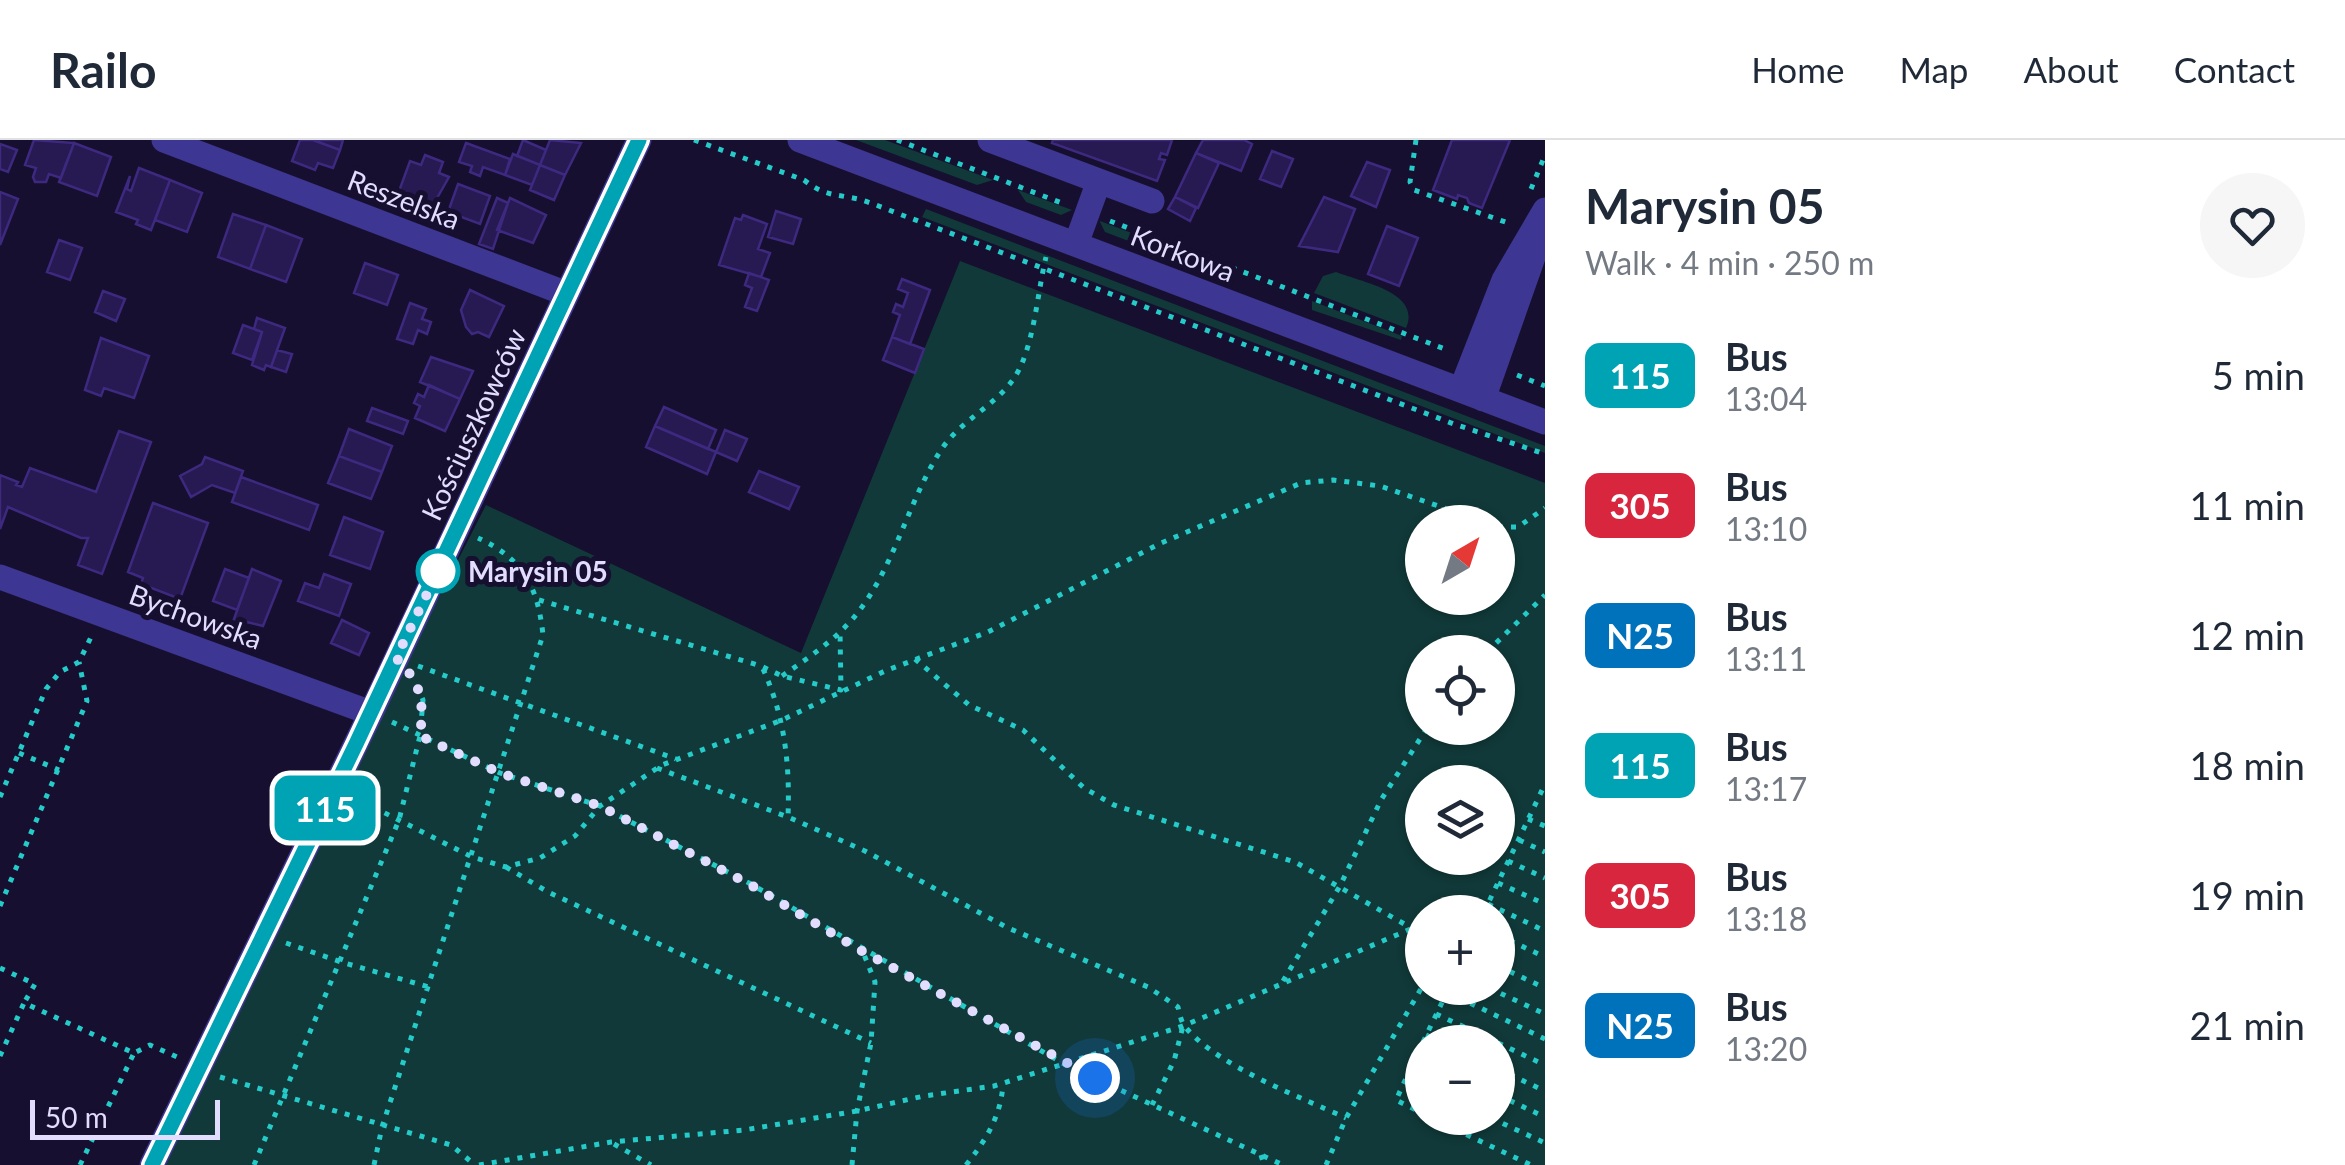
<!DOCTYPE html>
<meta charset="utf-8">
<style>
:root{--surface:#fff;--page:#f6f6f7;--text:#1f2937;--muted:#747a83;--line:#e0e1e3}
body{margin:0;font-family:Lato,sans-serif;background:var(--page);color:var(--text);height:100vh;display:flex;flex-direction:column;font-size:38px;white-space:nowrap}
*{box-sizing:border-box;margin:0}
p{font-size:32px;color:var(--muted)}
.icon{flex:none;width:55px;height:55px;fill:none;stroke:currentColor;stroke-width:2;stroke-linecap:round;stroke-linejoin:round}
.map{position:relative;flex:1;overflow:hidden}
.panel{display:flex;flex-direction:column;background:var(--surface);width:800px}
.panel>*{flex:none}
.badge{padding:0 20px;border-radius:15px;font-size:35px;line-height:65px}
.needle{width:65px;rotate:39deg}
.controls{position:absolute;left:1405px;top:365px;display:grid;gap:20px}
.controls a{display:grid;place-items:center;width:110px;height:110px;border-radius:50%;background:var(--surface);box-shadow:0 2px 8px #0004;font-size:50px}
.scale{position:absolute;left:30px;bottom:25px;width:190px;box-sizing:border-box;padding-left:10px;border:5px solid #e2ddff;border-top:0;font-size:28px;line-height:35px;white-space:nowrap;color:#e2ddff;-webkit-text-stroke:8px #160f2f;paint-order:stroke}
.you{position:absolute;width:50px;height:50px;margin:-25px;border:8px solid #fff;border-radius:50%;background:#1a73e8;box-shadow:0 0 0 15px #1a73e833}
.map>.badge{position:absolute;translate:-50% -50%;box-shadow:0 0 0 5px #fff}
.round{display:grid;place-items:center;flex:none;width:105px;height:105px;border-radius:52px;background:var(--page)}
.overview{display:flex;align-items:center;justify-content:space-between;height:170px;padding:0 40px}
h1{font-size:48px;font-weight:700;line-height:75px}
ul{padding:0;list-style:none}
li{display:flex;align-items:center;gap:30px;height:130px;padding:0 40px}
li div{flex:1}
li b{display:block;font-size:38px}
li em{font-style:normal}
li .badge{min-width:110px;font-weight:700;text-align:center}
header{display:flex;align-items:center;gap:60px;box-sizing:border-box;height:140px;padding:0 50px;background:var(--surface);border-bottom:2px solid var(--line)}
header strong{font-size:48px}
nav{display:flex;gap:55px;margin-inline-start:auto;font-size:35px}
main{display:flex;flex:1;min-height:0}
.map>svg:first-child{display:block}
.green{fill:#113939;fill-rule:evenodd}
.building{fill:#271951;stroke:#3d2980;stroke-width:2.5}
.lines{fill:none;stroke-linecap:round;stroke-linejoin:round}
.path{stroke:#24cbc8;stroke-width:5;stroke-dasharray:5 8;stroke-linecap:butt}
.minor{stroke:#3d3692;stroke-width:25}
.line-casing{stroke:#fff;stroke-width:22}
.line{stroke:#00a3b4;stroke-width:15}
.walk{stroke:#e2ddff;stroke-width:10;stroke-dasharray:0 18}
.stop-dot{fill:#fff;stroke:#00a3b4;stroke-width:5}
.labels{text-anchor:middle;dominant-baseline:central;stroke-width:10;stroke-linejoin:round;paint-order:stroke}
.street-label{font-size:28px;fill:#e2ddff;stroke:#160f2f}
.stop-label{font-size:28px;font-weight:bold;fill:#e2ddff;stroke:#160f2f;text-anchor:start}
</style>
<header>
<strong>Railo</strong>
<nav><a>Home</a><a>Map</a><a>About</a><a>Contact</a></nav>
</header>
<main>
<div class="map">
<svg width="1545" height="1025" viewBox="0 0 1545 1025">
<rect width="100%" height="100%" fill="#160f2f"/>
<path class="green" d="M856,0H885L993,40L977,45Z
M1018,50L1072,70L1061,75L1026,62Z
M926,69L1545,306V313L922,77Z
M1100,82V81L1192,116L1186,123L1105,92Z
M960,121L1545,343V1025H164L382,569L486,365L801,513ZM1422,382H1498V458H1422ZM1422,512H1498V588H1422ZM1422,642H1498V718H1422ZM1422,772H1498V848H1422ZM1422,902H1498V978H1422Z
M1336,132C1361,142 1422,152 1406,188L1314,153L1323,136Z
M1312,161L1402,196L1401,200L1312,170Z"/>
<path class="building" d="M34,0L74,3L61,38L49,34L46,42H35L33,37L36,28L25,25Z
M300,0H313L340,10L333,28L318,23L315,30L292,21Z
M313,0H343L340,10Z
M523,0L546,10L540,25L517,16Z
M550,0L581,3L565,35L540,25Z
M1053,0H1172L1167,15L1161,13L1159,19L1165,20L1157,41L1052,3Z
M1203,0H1244L1252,4L1241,31L1196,13Z
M1452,0H1510L1482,68L1469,63L1467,58L1458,55L1457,59L1433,50Z
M74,3L111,17L97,56L59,42Z
M466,3L510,19L505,35L483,27L480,36L470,32L472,26L459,22Z
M0,4L17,10L8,32L0,29Z
M1272,11L1293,19L1281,47L1260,39Z
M1196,13L1219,23L1198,68L1175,57Z
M513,14L540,25L532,45L505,35Z
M425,15L443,22L439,33L449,37L432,67L398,54L410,21L421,25Z
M1367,22L1390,30L1376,67L1351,56Z
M540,25L565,35L554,60L530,50Z
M139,28L170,40L151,90L136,84L138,80L116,72L130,36L127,49L131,51Z
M170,40L202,53L187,92L155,80Z
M458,44L490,56L480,84L448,72Z
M0,52L18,59L0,105Z
M1175,57L1196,68L1190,81L1168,69Z
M1324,57L1355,69L1338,112L1299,106Z
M497,58L508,63L493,109L479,104Z
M510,58L546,75L533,103L497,90Z
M776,71L801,79L793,104L768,97Z
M233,74L266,85L250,129L218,117Z
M743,75L767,84L758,109L770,113L761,137L719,125L735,78L741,80Z
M266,85L302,99L286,142L250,129Z
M1387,86L1418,98L1399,146L1368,134Z
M59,100L82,108L70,140L47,132Z
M365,123L398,135L387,165L354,153Z
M749,133L769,140L757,171L745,167L752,148L745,145Z
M902,139L930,150L910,204L892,197L900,175L893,172L896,164L903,167L908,153L898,149Z
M470,150L504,166L489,197L478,192L472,194L466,187L461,170Z
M103,151L125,159L116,181L95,172Z
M410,163L426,169L422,179L431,182L427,194L418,190L413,204L397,199Z
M257,178L285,188L271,227L266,225L264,230L252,225L262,192L254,189Z
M243,185L262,192L252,220L233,213Z
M892,197L924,209L915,233L883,220Z
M101,198L149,216L134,258L104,248L101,256L85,250Z
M277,210L292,214L286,232L271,227Z
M431,217L473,231L460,259L420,242Z
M429,245L460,259L445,291L415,278L420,266L414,263L418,254L424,257Z
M664,267L716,290L708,309L655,286Z
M372,268L408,281L403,294L367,281Z
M655,286L716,312L707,334L646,307Z
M349,289L392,306L382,332L339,316Z
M725,290L747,299L737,321L716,312Z
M119,291L151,302L102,434L78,425L88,398H81L8,367L0,389V335L18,342L16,345L22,347L30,328L96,352Z
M339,316L382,332L371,359L328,343Z
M205,317L243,331L235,353L212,345L191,357L180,336L202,324Z
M759,331L799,347L789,369L749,352Z
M241,337L318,365L309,390L232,362Z
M153,363L208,383L180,459L141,444L143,438L128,432Z
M344,377L383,392L370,429L330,415Z
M225,429L249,438L237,470L213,461Z
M252,429L281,441L263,486L234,479Z
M324,434L351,444L339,476L298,461L305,443L319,448Z
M342,480L369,493L359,515L331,503Z"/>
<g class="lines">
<path class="path" d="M694,0L804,40C824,56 835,54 858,59C876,64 895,73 913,79L1454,284L1545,314
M897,0L1067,65
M1416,0L1410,42L1414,50L1511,84
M1531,49L1545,15
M1110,81L1450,211
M1517,235L1545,246
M1498,387H1518L1545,368
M539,460L761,526L782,536L841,550L840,491
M1487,512L1545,455
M915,519L969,565L1023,590L1084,648L1114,665L1295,722L1422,794
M418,526L676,619
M763,529C785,577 790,625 788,677
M782,536C805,520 828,505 848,484C893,436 906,364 941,310C960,281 993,267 1012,241C1034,212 1037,153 1046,117
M392,582L500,633L600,666L749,743L1066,925L1283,1025
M19,613L59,630
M657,628L788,677L865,711L1008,788L1148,847L1178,867C1180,875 1181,883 1187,889C1220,927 1300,957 1346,978
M0,657L46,549L60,532L79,522L92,495
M373,667L472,717L506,727L540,718L575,696L600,666L662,625L782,580L885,531L988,492L1159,404L1301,343L1333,340L1380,346L1485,382
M1528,679L1545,686
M1519,700L1545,712
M1508,721L1545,738
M506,727L548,752L871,903
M1498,743L1545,764
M1488,764L1545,791
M0,766L87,561L79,522
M1484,772L1545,644
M1498,795L1545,817
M286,803L341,822L429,847
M1498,826L1545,848
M0,828L35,844L24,863
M1283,841L1340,746L1381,660L1427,588
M1489,848L1545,874
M1447,852L1545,899
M1436,874L1497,902
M1426,895L1441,902
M1423,902L1449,848
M1498,903L1545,925
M1422,904L1396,960L1422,973
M0,916L24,863L134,913L150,905L177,917
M1498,929L1545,951
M220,937L451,1005L475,1025
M1406,938L1422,945
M1498,955L1545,977
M1152,965L1174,921L1183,886
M1431,978L1531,1025
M1491,978L1545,1003
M614,1004L651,1025
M1261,1015L1264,1025
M80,1025L134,913
M254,1025L399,680L420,596L423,560L414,539
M374,1025L382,987L543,495C538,448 524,419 478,398
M479,1025L611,1002L744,990L857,971L924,956L994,946L1183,886L1413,788
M852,1025L857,971L871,903L875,842L863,812
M966,1025C986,1000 1001,976 1003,944
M1326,1025L1346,978L1422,847"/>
<path class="minor" d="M164,0L567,154
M800,0L1545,282
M990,0L1152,61
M1076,104L1099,41
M1461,250L1504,140L1545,70
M1483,259L1538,103
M0,437L371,573
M152,1025L371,573L639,0"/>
</g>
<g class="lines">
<defs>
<path id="line" d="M152,1025L356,604L639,0"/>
</defs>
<use href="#line" class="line-casing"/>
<use href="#line" class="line"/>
<path class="walk" d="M438,431L440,427L396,518C422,544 424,560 420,596L500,633L600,666L749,744L862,811L1095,938"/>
</g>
<circle class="stop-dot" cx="438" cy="431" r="20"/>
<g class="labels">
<g class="street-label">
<text transform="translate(404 59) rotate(21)">Reszelska</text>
<text transform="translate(1183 113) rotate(21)">Korkowa</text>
<text transform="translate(473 284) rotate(-65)">Kościuszkowców</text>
<text transform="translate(196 476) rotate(20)">Bychowska</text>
</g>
<g class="stop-label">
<text x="468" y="431">Marysin 05</text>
</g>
</g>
</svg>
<div class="controls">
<a><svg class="needle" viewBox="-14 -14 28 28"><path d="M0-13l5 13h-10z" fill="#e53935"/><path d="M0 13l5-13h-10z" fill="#747a83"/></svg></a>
<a><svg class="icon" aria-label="locate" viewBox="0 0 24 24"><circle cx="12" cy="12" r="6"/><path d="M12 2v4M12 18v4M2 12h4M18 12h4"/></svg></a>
<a><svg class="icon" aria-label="layers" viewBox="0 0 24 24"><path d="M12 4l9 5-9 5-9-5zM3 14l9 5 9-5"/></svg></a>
<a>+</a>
<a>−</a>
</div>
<div class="scale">50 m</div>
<div class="you" style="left:1095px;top:938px"></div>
<b class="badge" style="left:325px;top:668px;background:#00a3b4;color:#fff">115</b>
</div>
<section class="panel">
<div class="overview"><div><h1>Marysin 05</h1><p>Walk · 4 min · 250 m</p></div><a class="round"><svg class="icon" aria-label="heart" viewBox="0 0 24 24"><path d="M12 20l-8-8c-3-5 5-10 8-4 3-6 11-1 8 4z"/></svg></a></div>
<ul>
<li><span class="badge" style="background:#00a3b4;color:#fff">115</span><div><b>Bus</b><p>13:04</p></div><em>5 min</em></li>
<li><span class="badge" style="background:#d7263d;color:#fff">305</span><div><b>Bus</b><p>13:10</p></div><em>11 min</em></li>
<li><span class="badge" style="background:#0072bc;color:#fff">N25</span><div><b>Bus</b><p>13:11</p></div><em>12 min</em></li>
<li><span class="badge" style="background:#00a3b4;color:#fff">115</span><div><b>Bus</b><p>13:17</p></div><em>18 min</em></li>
<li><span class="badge" style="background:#d7263d;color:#fff">305</span><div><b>Bus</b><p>13:18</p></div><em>19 min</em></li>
<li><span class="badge" style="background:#0072bc;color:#fff">N25</span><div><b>Bus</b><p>13:20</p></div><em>21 min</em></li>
</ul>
</section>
</main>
